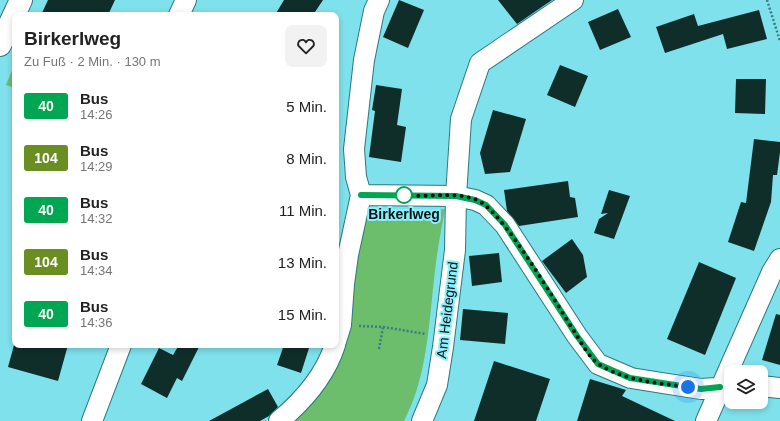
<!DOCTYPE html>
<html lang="de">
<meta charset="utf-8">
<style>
:root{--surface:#fff;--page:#f2f2f2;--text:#222;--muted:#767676}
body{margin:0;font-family:Arial,sans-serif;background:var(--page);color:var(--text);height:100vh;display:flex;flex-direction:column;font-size:15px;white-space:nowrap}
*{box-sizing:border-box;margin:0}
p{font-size:13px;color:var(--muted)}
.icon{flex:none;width:22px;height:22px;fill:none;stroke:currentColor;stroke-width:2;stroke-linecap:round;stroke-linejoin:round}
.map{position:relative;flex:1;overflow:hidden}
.drawer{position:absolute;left:12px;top:12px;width:327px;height:336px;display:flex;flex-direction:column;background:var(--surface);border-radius:8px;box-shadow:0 2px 6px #0003}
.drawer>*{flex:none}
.badge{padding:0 8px;border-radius:3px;font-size:14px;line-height:26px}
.tools{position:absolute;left:724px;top:365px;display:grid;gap:8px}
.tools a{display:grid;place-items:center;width:44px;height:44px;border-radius:8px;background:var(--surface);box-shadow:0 2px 6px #0003;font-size:20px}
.you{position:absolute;width:20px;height:20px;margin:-10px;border:3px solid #fff;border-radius:50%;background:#1a73e8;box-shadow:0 0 0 6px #1a73e833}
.map>.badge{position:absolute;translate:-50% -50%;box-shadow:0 0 0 2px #fff}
.round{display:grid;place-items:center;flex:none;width:42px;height:42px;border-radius:8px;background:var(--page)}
.head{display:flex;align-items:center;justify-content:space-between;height:68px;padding:0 12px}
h1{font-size:19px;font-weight:700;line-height:30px}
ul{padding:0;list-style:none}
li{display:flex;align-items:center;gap:12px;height:52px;padding:0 12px}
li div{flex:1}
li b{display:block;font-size:15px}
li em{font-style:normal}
li .badge{min-width:44px;font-weight:700;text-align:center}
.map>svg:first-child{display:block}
.green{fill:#6cbd6c}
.building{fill:#0f2e2a}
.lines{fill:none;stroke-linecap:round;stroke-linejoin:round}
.street-casing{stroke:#2b7980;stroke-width:22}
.secondary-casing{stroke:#2b7980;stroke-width:24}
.path{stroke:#3f7a80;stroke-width:2.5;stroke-dasharray:2 2;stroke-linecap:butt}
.street{stroke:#fff;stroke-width:20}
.secondary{stroke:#fff;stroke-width:22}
.line-casing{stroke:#fff;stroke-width:9}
.line{stroke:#00a651;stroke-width:6}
.walk{stroke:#011517;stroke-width:4;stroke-dasharray:0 7.2}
.stop-dot{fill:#fff;stroke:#00a651;stroke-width:2}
.labels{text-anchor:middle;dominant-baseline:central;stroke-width:4;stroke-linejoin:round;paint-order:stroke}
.stop-label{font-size:14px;font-weight:bold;fill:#011517;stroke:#8ceef8}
.street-label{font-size:14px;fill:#011517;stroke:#8ceef8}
</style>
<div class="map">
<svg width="780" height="421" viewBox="0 0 780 421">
<rect width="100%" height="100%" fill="#7ee1eb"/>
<path class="green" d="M15,63V88L6,85Z
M445,209C442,227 438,245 436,263C429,315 429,374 404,421H287L304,406L355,277L365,216Z"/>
<path class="building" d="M48,0H115L108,15H41Z
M284,0H323L313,15H275Z
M399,0L424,10L408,48L383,37Z
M498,0H552L517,24Z
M618,9L631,37L600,50L588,22Z
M759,10L767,39L727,49L723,34L665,53L656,27L694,14L698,26Z
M560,65L588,76L575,107L547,95Z
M736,79H766L765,114L735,113Z
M376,85L402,89L397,125L406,127L401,162L369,157L375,111L372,110Z
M493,110L526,119L510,172L485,174L480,153Z
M754,139L780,142V152L777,175H773L771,202L754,251L728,242L741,202L746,203Z
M568,181L570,197L575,198L578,217L519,226L507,211L504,190Z
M609,190L630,196L614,239L594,233L599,219L608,213L601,214Z
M572,239L583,255L587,277L566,293L542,261Z
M499,253L502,282L472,286L469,256Z
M699,262L736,278L705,355L667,339Z
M463,309L508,313L505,344L460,340Z
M776,314L780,315V365L762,360Z
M14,345H68L58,381L8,367Z
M179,345H200L182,381L177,378L167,398L141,384L159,348L173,355Z
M284,345H310L301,373L277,365Z
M494,361L550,379L536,421H474Z
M590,379L626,390L622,396L675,421H577Z
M268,389L278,407L269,416L260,421H209Z"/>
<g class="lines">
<defs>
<path id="street" d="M179,15L186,0
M361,195L456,196L461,119L480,63L573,0
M336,341L341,325L344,284L348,255L361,195L356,177L354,149L364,60L374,11L379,0
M761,386L780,388
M92,421L121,345
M279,421C303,401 325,376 335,345
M422,421L437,385L443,347L455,250L456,196L475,200L486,205L505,225L577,336L598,364L631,378L662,383L701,389L731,387
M706,421L772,272L780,259"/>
<path id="secondary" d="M0,45L21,0"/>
</defs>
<use href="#street" class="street-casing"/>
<use href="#secondary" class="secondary-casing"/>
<path class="path" d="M767,0L780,41
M359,326L383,327L426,334
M379,349L383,327"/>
<use href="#street" class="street"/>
<use href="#secondary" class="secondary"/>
</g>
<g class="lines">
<defs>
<path id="line" d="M361,195L456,196L475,200L486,205L505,225L577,336L598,364L630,378L701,389L720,387"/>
</defs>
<use href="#line" class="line-casing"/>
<use href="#line" class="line"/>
<path class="walk" d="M404,195C428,198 454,191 477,200C504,212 555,302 574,331C581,342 589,358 600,365C626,381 658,383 688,387"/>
</g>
<circle class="stop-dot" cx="404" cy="195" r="8"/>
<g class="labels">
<g class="stop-label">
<text x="404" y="214">Birkerlweg</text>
</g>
<g class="street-label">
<text transform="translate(447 310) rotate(-83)">Am Heidegrund</text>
</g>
</g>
</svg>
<div class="tools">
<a><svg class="icon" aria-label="layers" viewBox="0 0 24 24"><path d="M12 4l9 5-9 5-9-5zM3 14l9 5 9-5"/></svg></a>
</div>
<div class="you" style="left:688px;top:387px"></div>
<section class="drawer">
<div class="head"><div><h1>Birkerlweg</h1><p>Zu Fuß · 2 Min. · 130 m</p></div><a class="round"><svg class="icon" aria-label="heart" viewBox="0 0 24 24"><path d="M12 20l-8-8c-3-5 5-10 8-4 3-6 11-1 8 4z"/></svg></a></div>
<ul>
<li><span class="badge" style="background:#00a651;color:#fff">40</span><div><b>Bus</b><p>14:26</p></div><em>5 Min.</em></li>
<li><span class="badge" style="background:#6b8e23;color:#fff">104</span><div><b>Bus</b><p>14:29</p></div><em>8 Min.</em></li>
<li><span class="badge" style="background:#00a651;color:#fff">40</span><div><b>Bus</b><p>14:32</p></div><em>11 Min.</em></li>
<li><span class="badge" style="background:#6b8e23;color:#fff">104</span><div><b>Bus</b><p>14:34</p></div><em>13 Min.</em></li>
<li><span class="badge" style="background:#00a651;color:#fff">40</span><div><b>Bus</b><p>14:36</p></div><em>15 Min.</em></li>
</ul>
</section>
</div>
